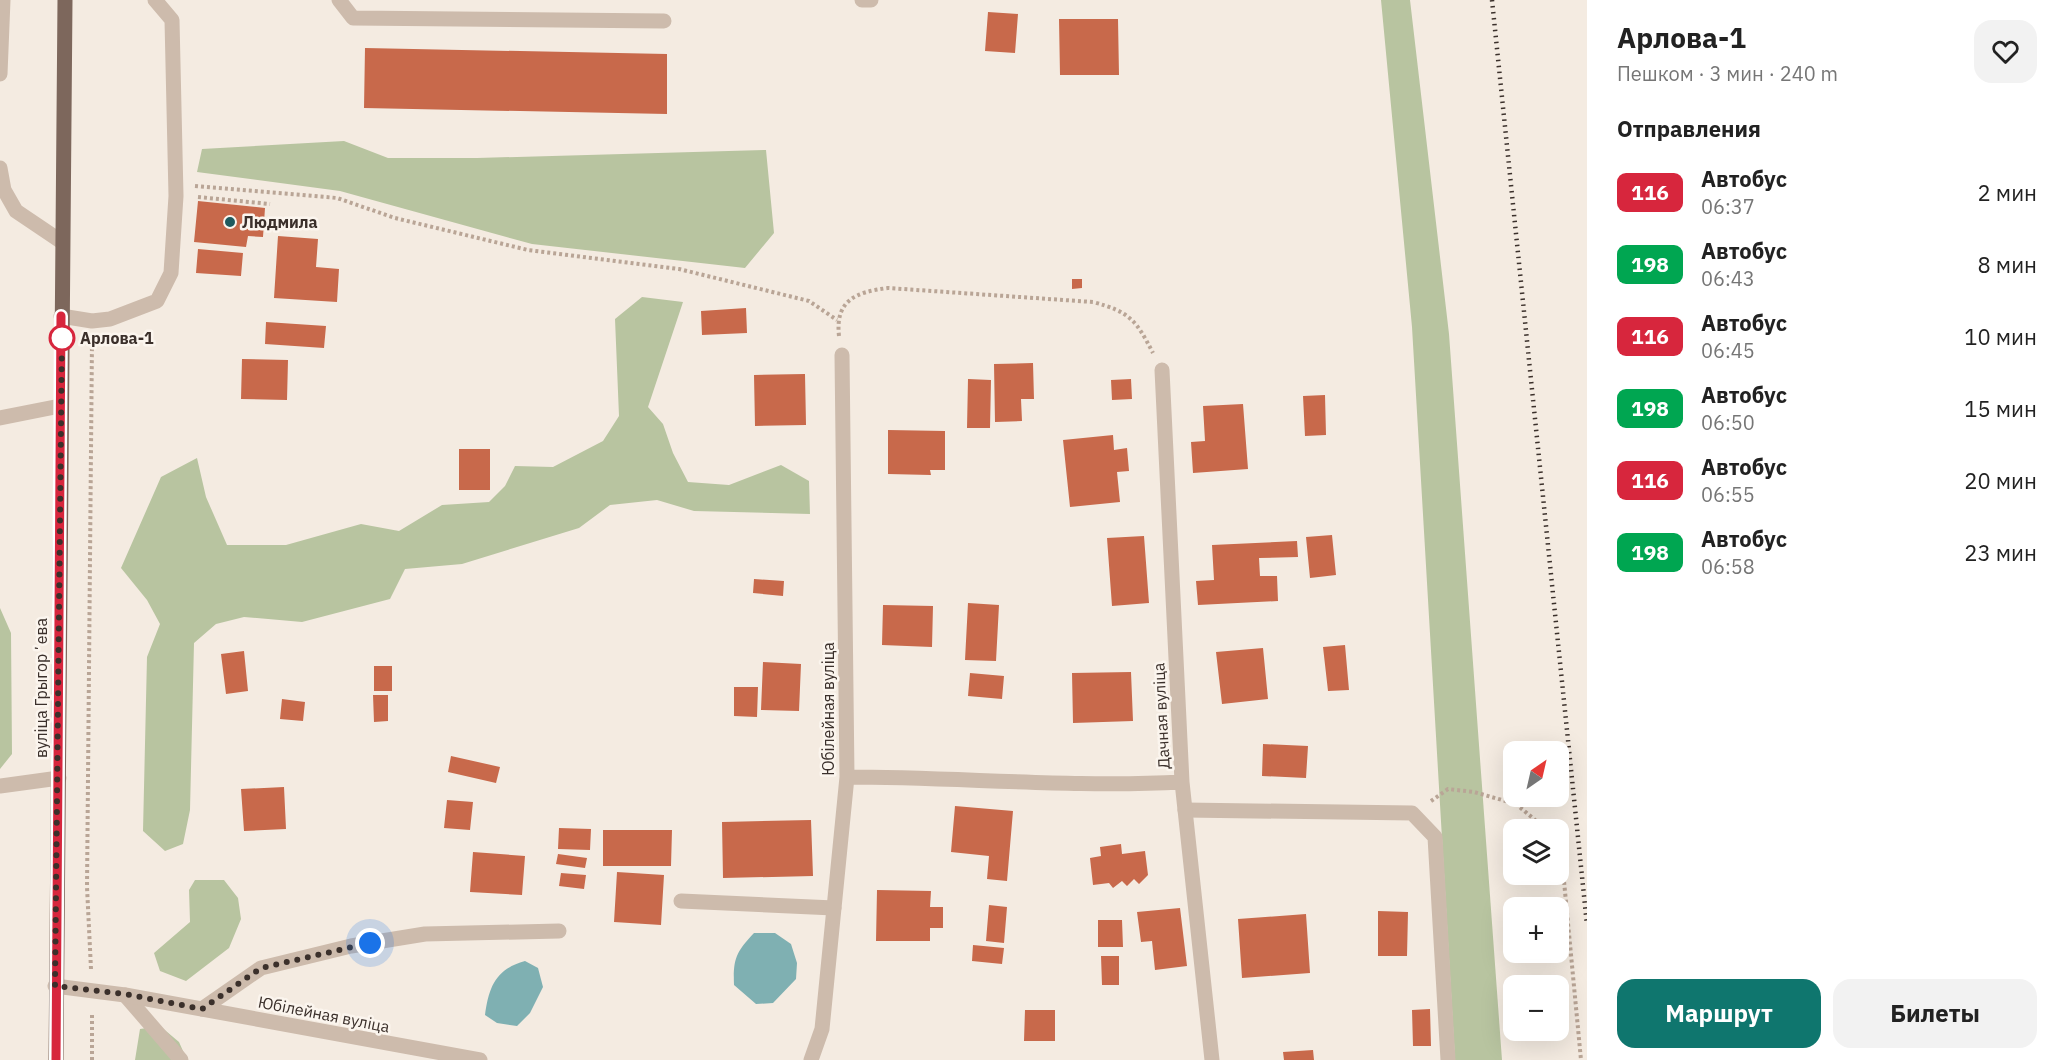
<!DOCTYPE html>
<html lang="ru">
<meta charset="utf-8">
<style>
:root{--surface:#fff;--page:#f2f2f2;--text:#222;--muted:#767676;--accent:#0f766e}
body{margin:0;font-family:"IBM Plex Sans",sans-serif;background:var(--page);color:var(--text);height:100vh;display:flex;flex-direction:column;font-size:22px;white-space:nowrap}
*{box-sizing:border-box;margin:0}
p{font-size:20px;color:var(--muted)}
.icon{flex:none;width:33px;height:33px;fill:none;stroke:currentColor;stroke-width:2;stroke-linecap:round;stroke-linejoin:round}
.map{position:relative;flex:1;overflow:hidden}
.drawer{display:flex;flex-direction:column;background:var(--surface);width:480px}
.drawer>*{flex:none}
.badge{padding:0 12px;border-radius:9px;font-size:21px;line-height:39px}
.needle{width:39px;rotate:34deg}
.fabs{position:absolute;left:1503px;top:741px;display:grid;gap:12px}
.fabs a{display:grid;place-items:center;width:66px;height:66px;border-radius:12px;background:var(--surface);box-shadow:0 6px 24px #0002;font-size:30px}
.you{position:absolute;width:30px;height:30px;margin:-15px;border:4px solid #fff;border-radius:50%;background:#1a73e8;box-shadow:0 0 0 9px #1a73e833}
.map>.badge{position:absolute;translate:-50% -50%;box-shadow:0 0 0 3px #fff}
h2{padding:0 30px;font-size:22px;line-height:54px}
.round{display:grid;place-items:center;flex:none;width:63px;height:63px;border-radius:18px;background:var(--page)}
.summary{display:flex;align-items:center;justify-content:space-between;height:102px;padding:0 30px}
h1{font-size:28px;font-weight:800;line-height:45px}
.cta{display:flex;gap:12px;margin-top:auto;padding:12px 30px}
.cta a{flex:1;height:69px;border-radius:18px;background:var(--accent);color:#fff;font-size:24px;font-weight:800;line-height:69px;text-align:center}
.cta a+a{background:var(--page);color:var(--text)}
ul{padding:0;list-style:none}
li{display:flex;align-items:center;gap:18px;height:72px;padding:0 30px}
li div{flex:1}
li b{display:block;font-size:22px}
li em{font-style:normal}
li .badge{min-width:66px;font-weight:700;text-align:center}
main{display:flex;flex:1;min-height:0}
.map>svg:first-child{display:block}
.green{fill:#b8c4a0}
.water{fill:#7fb0b2}
.building{fill:#c8694b}
.lines{fill:none;stroke-linecap:round;stroke-linejoin:round}
.path{stroke:#b9a596;stroke-width:4;stroke-dasharray:3 3;stroke-linecap:butt}
.service{stroke:#cdbbac;stroke-width:15}
.minor{stroke:#cdbbac;stroke-width:15}
.primary{stroke:#7d675c;stroke-width:15}
.rail{stroke:#3b302b;stroke-width:4.5;stroke-dasharray:1.5 4.5;stroke-linecap:butt}
.line-casing{stroke:#fff;stroke-width:14}
.line{stroke:#d7263d;stroke-width:9}
.walk{stroke:#3b302b;stroke-width:6;stroke-dasharray:0 10.8}
.poi-dot{fill:#1f5a5e;stroke:#fbf5ee;stroke-width:2}
.stop-dot{fill:#fff;stroke:#d7263d;stroke-width:3}
.labels{text-anchor:middle;dominant-baseline:central;stroke-width:5;stroke-linejoin:round;paint-order:stroke}
.poi-label{font-size:16px;font-weight:bold;fill:#3b302b;stroke:#fbf5ee;text-anchor:start}
.stop-label{font-size:16px;font-weight:bold;fill:#3b302b;stroke:#fbf5ee;text-anchor:start}
.street-label{font-size:16px;fill:#3b302b;stroke:#fbf5ee}
</style>
<main>
<div class="map">
<svg width="1587" height="1060" viewBox="0 0 1587 1060">
<rect width="100%" height="100%" fill="#f4ebe1"/>
<path class="green" d="M1381,0H1410L1449,334L1502,1060H1455L1412,327Z
M344,141L388,158H477L766,150L774,233L745,268L532,244L340,191L197,172L202,149Z
M642,297L683,302L648,407L663,424L673,453L688,482L729,485L781,465L809,481L810,514L694,511L657,500L610,505L579,528L462,564L405,569L390,599L302,622L244,617L216,624L194,643L190,810L183,844L165,851L143,831L147,657L160,624L147,600L121,568L161,477L197,458L206,497L227,545H286L361,524L399,531L442,505L489,502L505,486L515,466L553,467L603,441L619,416L615,319Z
M0,608L11,633L12,754L0,769Z
M195,880H224L238,898L241,919L229,948L186,981L160,971L154,953L190,922L189,890Z
M160,1026L179,1042L187,1060H135L140,1029Z"/>
<path class="water" d="M754,933H775L791,944L797,963L796,979L773,1003L756,1004L734,985C733,959 736,952 754,933Z
M525,961L538,968L543,987L530,1013L517,1026L497,1023L485,1015C489,986 496,969 525,961Z"/>
<path class="building" d="M988,12L1018,14L1015,53L985,51Z
M1059,19H1118L1119,75H1060Z
M365,48L667,54V114L364,108Z
M198,201L265,208L263,237L248,236L246,247L194,242Z
M278,236L318,239L316,267L339,269L337,302L274,298Z
M198,249L243,253L241,276L196,273Z
M1072,279H1082V288L1072,289Z
M746,308L747,333L702,335L701,311Z
M266,322L326,326L324,348L265,344Z
M242,359L288,360L287,400L241,399Z
M1033,363L1034,399H1021L1022,421L995,422L994,364Z
M805,374L806,425L755,426L754,375Z
M968,379L991,380L990,428H967Z
M1131,379L1132,399L1112,400L1111,380Z
M1325,395L1326,435L1305,436L1303,396Z
M1243,404L1248,469L1193,473L1191,442L1205,441L1203,406Z
M888,430L945,431V470H930L931,475L888,474Z
M1113,435L1114,450L1127,448L1129,471L1117,472L1120,502L1070,507L1063,440Z
M459,449H490V490H459Z
M1332,535L1336,575L1310,578L1306,537Z
M1144,536L1149,603L1112,606L1107,538Z
M1297,541L1298,557L1259,558L1260,576H1277L1278,601L1198,605L1196,581L1214,580L1212,545Z
M754,579L784,581L783,596L753,593Z
M968,603L999,605L996,661L965,660Z
M883,605L933,606L932,647L882,645Z
M1345,645L1349,690L1328,691L1323,647Z
M1263,648L1268,699L1222,704L1216,652Z
M244,651L248,691L226,694L221,654Z
M763,662L801,664L799,711L761,710Z
M374,666H392V691H374Z
M1131,672L1133,721L1073,723L1072,673Z
M970,673L1004,676L1002,699L968,696Z
M734,687H758L757,717L734,716Z
M373,695H388V721L374,722Z
M282,699L305,702L303,721L280,719Z
M1263,744L1308,746L1306,778L1262,776Z
M451,756L500,767L496,783L448,772Z
M284,787L286,829L244,831L241,789Z
M447,800L473,802L470,830L444,828Z
M955,806L1013,811L1007,881L987,879L989,856L951,852Z
M811,820L813,876L723,878L722,822Z
M559,828L591,829L590,850L558,849Z
M603,830H672L671,866H603Z
M1121,844L1122,854L1145,851L1148,875L1139,884L1134,879L1127,886L1122,881L1113,888L1109,883L1093,885L1090,858L1101,856L1100,847Z
M473,852L525,856L522,895L470,892Z
M558,854L587,858L585,868L556,864Z
M617,872L664,875L661,925L614,922Z
M561,873L586,875L584,889L559,886Z
M877,890L931,891L930,907H943V928H930V941H876Z
M989,905L1007,907L1004,943L986,941Z
M1180,908L1187,966L1155,970L1152,941L1141,942L1137,912Z
M1378,911L1408,912L1407,956H1378Z
M1306,914L1310,973L1242,978L1238,919Z
M1098,920H1122L1123,947H1098Z
M973,945L1004,948L1002,964L972,961Z
M1101,956H1119V985H1102Z
M1430,1009L1431,1046H1413L1412,1010Z
M1025,1010H1055V1041H1024Z
M1313,1050L1314,1060H1284L1283,1052Z"/>
<g class="lines">
<path class="path" d="M195,186L337,198L395,218L528,250L679,269L809,301L837,320
M198,197L270,204
M839,336C835,300 856,292 888,288L1093,302C1130,312 1136,320 1153,353
M1431,801L1448,789L1474,792L1516,804L1547,830
M1558,853L1562,860L1581,1060
M91,969L87,887L92,341
M92,1060V1013"/>
<path class="service" d="M339,0L353,18L664,21
M862,0H871
M0,74L3,0
M0,168L4,190L16,211L62,242
M61,316L92,321L110,319L157,301L171,273L176,196L172,20L155,0
M0,418L60,406
M0,786L59,778
M1185,810L1412,813L1435,837L1448,1060
M681,901L834,908
M125,995L181,1060
M202,1009L261,968L351,946L425,934L559,931"/>
<path class="minor" d="M1162,370L1182,782L1212,1060
M847,777C959,777 1071,788 1182,782
M55,986L125,995L480,1060
M811,1060L822,1029L847,777L842,355"/>
<path class="primary" d="M56,1060L65,0"/>
<path class="rail" d="M1492,0L1587,925"/>
</g>
<g class="lines">
<defs>
<path id="line" d="M56,1060L61,316"/>
</defs>
<use href="#line" class="line-casing"/>
<use href="#line" class="line"/>
<path class="walk" d="M62,338V332L55,986L125,994L202,1009L261,968L370,943"/>
</g>
<circle class="poi-dot" cx="230" cy="222" r="6"/>
<circle class="stop-dot" cx="62" cy="338" r="12"/>
<g class="labels">
<g class="poi-label">
<text x="242" y="222">Людмила</text>
</g>
<g class="stop-label">
<text x="80" y="338">Арлова-1</text>
</g>
<g class="street-label">
<text transform="translate(41 688) rotate(-90)">вуліца Грыгорʼева</text>
<text transform="translate(828 709) rotate(-90)">Юбілейная вуліца</text>
<text transform="translate(1161 716) rotate(-93)">Дачная вуліца</text>
<text transform="translate(324 1014) rotate(11)">Юбілейная вуліца</text>
</g>
</g>
</svg>
<div class="fabs">
<a><svg class="needle" viewBox="-14 -14 28 28"><path d="M0-13l5 13h-10z" fill="#e53935"/><path d="M0 13l5-13h-10z" fill="#767676"/></svg></a>
<a><svg class="icon" aria-label="layers" viewBox="0 0 24 24"><path d="M12 4l9 5-9 5-9-5zM3 14l9 5 9-5"/></svg></a>
<a>+</a>
<a>−</a>
</div>
<div class="you" style="left:370px;top:943px"></div>
</div>
<section class="drawer">
<div class="summary"><div><h1>Арлова-1</h1><p>Пешком · 3 мин · 240 m</p></div><a class="round"><svg class="icon" aria-label="heart" viewBox="0 0 24 24"><path d="M12 20l-8-8c-3-5 5-10 8-4 3-6 11-1 8 4z"/></svg></a></div>
<h2>Отправления</h2>
<ul>
<li><span class="badge" style="background:#d7263d;color:#fff">116</span><div><b>Автобус</b><p>06:37</p></div><em>2 мин</em></li>
<li><span class="badge" style="background:#00a651;color:#fff">198</span><div><b>Автобус</b><p>06:43</p></div><em>8 мин</em></li>
<li><span class="badge" style="background:#d7263d;color:#fff">116</span><div><b>Автобус</b><p>06:45</p></div><em>10 мин</em></li>
<li><span class="badge" style="background:#00a651;color:#fff">198</span><div><b>Автобус</b><p>06:50</p></div><em>15 мин</em></li>
<li><span class="badge" style="background:#d7263d;color:#fff">116</span><div><b>Автобус</b><p>06:55</p></div><em>20 мин</em></li>
<li><span class="badge" style="background:#00a651;color:#fff">198</span><div><b>Автобус</b><p>06:58</p></div><em>23 мин</em></li>
</ul>
<div class="cta"><a>Маршрут</a><a>Билеты</a></div>
</section>
</main>
